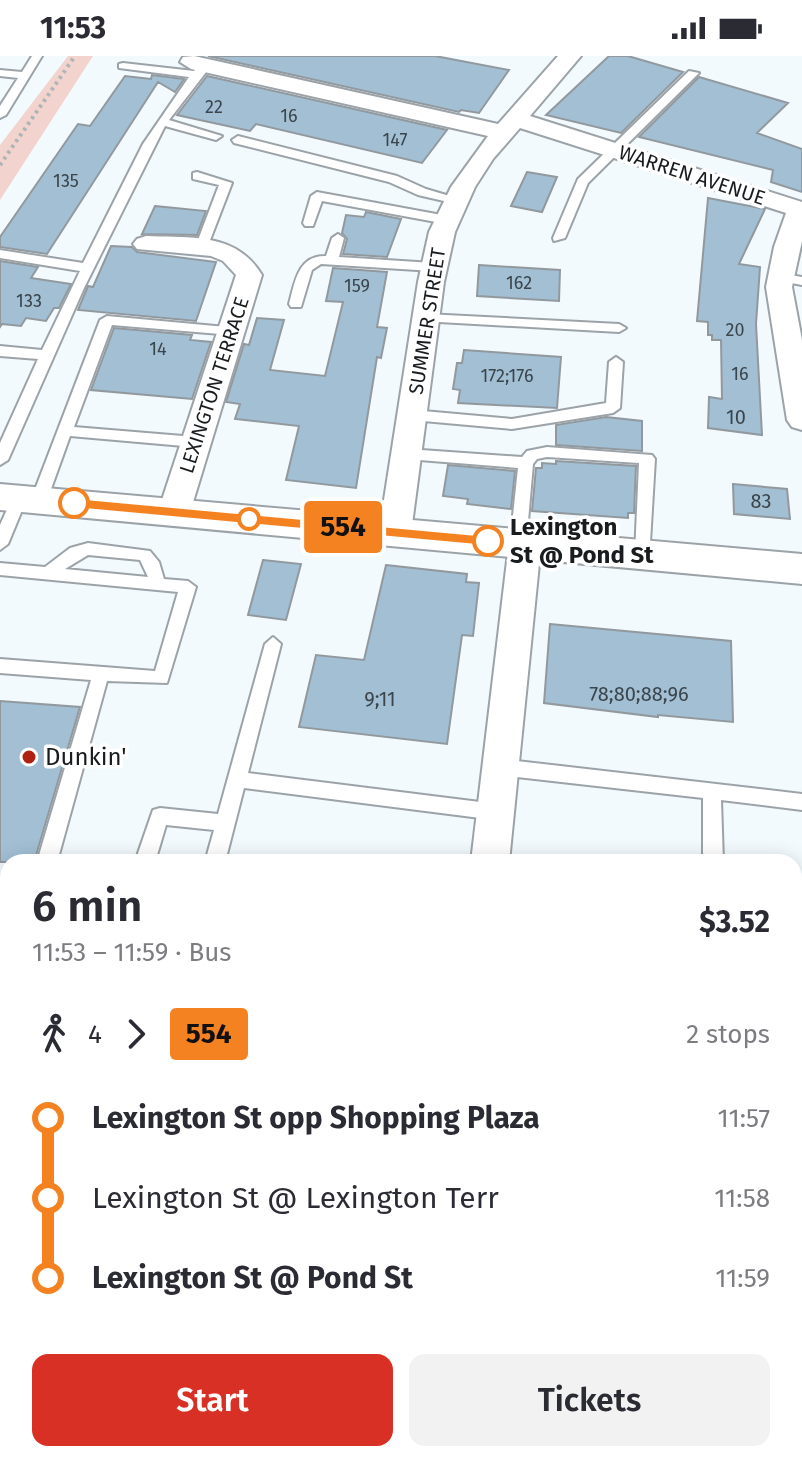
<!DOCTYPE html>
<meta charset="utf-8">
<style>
:root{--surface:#fff;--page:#f2f2f3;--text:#2b2b33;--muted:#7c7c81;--accent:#d93025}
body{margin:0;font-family:"Fira Sans",sans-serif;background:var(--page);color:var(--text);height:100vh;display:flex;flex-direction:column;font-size:30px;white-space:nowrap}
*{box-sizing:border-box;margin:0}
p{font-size:26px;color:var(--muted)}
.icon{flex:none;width:44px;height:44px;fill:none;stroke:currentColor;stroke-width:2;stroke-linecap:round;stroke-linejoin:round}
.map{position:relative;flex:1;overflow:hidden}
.sheet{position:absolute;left:0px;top:798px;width:802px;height:608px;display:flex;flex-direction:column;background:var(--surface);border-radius:24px 24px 0 0;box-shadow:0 4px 20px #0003}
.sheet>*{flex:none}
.badge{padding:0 16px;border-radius:6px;font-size:28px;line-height:52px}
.map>.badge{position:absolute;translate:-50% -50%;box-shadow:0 0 0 4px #fff}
.legs{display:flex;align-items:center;gap:12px;height:88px;padding:0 32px;font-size:26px}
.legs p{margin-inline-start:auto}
.headline{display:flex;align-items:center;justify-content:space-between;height:136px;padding:0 32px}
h1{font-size:44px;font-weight:600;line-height:60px}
.action{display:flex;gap:16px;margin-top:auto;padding:16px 32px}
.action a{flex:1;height:92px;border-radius:16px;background:var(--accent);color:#fff;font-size:32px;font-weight:600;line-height:92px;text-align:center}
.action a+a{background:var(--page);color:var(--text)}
ul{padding:0 32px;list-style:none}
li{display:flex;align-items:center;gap:28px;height:80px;font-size:30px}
li i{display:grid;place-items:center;width:12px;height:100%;margin:0 10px;background:currentColor}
li i::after{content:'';width:20px;height:20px;margin:-10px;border:6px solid;border-radius:50%;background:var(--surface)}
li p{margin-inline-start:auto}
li:first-child i{background:linear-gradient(#0000 50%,currentColor 0)}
li:last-child i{background:linear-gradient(currentColor 50%,#0000 0)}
.status{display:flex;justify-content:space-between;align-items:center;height:56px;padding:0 40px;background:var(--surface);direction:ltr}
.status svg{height:22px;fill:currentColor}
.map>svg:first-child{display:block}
.green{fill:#f3d3cd}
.building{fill:#a2bfd4;stroke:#92999e;stroke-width:2}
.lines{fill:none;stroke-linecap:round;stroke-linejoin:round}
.lane-casing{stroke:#9ca3a8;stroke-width:4}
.street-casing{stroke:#9ca3a8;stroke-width:4}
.primary-casing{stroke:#9ca3a8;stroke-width:4}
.path{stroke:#aeb4b7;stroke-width:4;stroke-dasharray:3 4;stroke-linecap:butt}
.lane{fill:#fff;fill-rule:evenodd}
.street{fill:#fff;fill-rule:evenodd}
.primary{fill:#fff;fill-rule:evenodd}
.line-1{fill:#f58220;stroke:#fff;stroke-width:2}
.stop-1-dot{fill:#fff;stroke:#f58220;stroke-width:4}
.poi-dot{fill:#af2010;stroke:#fff;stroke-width:3}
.labels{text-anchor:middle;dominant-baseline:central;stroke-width:7;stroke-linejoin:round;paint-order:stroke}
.far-number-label{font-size:18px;fill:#3b454c}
.far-street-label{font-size:20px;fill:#191c1e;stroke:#fff}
.number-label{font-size:20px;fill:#3b454c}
.stop-label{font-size:24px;font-weight:bold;fill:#191c1e;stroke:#fff;text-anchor:start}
.poi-label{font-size:24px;fill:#191c1e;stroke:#fff;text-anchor:start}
</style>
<div class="status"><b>11:53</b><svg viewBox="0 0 49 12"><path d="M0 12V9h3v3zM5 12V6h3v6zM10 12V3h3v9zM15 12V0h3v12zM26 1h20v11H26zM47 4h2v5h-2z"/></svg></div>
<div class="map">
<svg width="802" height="1406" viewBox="0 0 802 1406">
<rect width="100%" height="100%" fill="#f3fafe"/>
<path class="green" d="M68,0H93L0,144V89Z"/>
<path class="building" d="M208,0H435L509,14L479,57L461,54L459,56Z
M609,0H628L683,16L621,77L546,59Z
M152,19L184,23L175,36L158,26L47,198L0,191V181L78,68L90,70L125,20L151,23Z
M207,20L447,74L422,107L256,68L250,75L177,59Z
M699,21L788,47L757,77L802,93V136L771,126L773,114L639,81Z
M527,116L557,121L542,156L511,150Z
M708,142L765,153L739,208L760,211L756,268L762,379L708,372L709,341L722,343L721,284H712V279H708V266L697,265Z
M155,150L206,155L197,179L142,178Z
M366,156L401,163L387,201L343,198L347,183L342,177L346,159L364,161Z
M111,190L132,191L137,196L216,206L196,265L78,254L88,230L93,231Z
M0,205L38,211L31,222L71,228L59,252H54L46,265L26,262L21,270L2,268L0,271Z
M479,209L560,214L559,245L477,240Z
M333,212L387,216L377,271L387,272L381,302L377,301L356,432L286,424L299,370L235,363L240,348L226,346L244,288L249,289L257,262L284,264L270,314L325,320L343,246L326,245Z
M114,272L192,279L190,284L211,286L192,343L91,334Z
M464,294L561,301L557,352L458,347L460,334L453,333L457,307H462Z
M606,361L642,365V395L556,389V369Z
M556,405L636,410L634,457H628V462L532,455L536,412H542V407L556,408Z
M448,409L515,415L511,453L467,448L468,443L443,440Z
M733,428L787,433L790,463L734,458Z
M263,504L301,508L286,564L248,559Z
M386,509L467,518L466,526L479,527L473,580L462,579L447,688L299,671L316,599L364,604Z
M550,568L731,585L733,666L658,659V661L544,647Z
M0,645L80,651L34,806H0Z"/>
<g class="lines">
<defs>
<path id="lane" d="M32,0H42L6,59L0,62V50L18,22L0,20V14L22,16Z
M123,7L194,15L202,7H210V11L169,64L222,80L216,84L165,70L84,232L8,404L0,409V387L38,303L0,300V290L42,294L80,215L0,202V194L83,207L143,88L189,21L119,12V8Z
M689,15L699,17L588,127L565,182L554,185L553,182L578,123Z
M238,80L397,120L426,133L463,144L457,148L418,139L389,126L234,87L232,84Z
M197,116L232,127L207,192L201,196L195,192L219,129L193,123V117Z
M317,136L447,160L453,164L447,168L322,145L313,170H305L303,167L311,140Z
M338,178L344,182L339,201L433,207L440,211L433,215L321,208L312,214L301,251H291L289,248C295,226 298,199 326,200L332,182Z
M780,217L802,221V229L775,224V218Z
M426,258L619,268L626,272L619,276L421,265V259Z
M107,260L237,272V278L232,279L112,269L74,371L195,381L202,386L195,391L70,380L47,444L39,450L34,448L31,444L100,264Z
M616,301L623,306L620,352L613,357L512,373L412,364L405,359L412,354L512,363L606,347L609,306Z
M547,391L652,399L655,403L649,503L643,505L635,499L639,407L547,401L537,403L533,408L526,488L518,494L510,488L518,412L407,403L400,398L407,393L522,401L527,395Z
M19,436L27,442L8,488L0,494V469L14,438Z
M88,487L150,495L159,506L164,523L188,525L196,531L167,627L107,625L57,806H37L91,624L0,617V603L155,615L178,536L0,519V507L45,511L70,492ZM88,499L140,504L148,521L65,513Z
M273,581L281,588L248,717L496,748L503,750L505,756L503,762L496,764L244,732L225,806H205L214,774L166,769L155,806H135L153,754L160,752L218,758L265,588Z
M500,703L802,738V754L721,744L723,806H703V742L500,719L494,716L491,711L494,706Z
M794,841L802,842V860L794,859Z
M0,844L8,845V863L0,862Z
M794,943L802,944V964L794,963Z
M8,969V1018L0,1015V973Z
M5,1090L8,1091V1123L0,1119V1092Z
M0,1253L8,1257V1281L0,1278Z
M794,1264L802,1267V1293L794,1290Z
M8,1386V1398H20L19,1406H0V1389Z
M135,1398H159L158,1406H132Z"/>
<path id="street" d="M194,0L498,68L558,0H581L530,60L802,146V185L792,231L802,284V374L792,371L787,364L766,231L774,191L786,157L520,72L493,103L475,131L455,176L444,226L411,476L406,484L395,488L384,484L379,476L418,226L429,176L451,131L488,80L191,13L180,6L183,1Z
M146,180C191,182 236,176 262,219L190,456L185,464L174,467L163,464L158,456L236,219L223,205L211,200L137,193L133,188L137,183Z
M525,476L536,480L541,488L509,806H471L509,488L514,480Z
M399,1398H449L448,1406H398Z"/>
<path id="primary" d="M0,428L802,498V528L0,454Z"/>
</defs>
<use href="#lane" class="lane-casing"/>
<use href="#street" class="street-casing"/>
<use href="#primary" class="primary-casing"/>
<path class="path" d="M0,109L75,0"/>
<use href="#lane" class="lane"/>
<use href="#street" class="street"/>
<use href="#primary" class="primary"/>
</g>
<path class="line-1" d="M74,442L488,480L495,485L488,490L74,452L67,447Z"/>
<g class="stop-1-dot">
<circle cx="74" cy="447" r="14"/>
<circle cx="249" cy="463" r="10"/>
<circle cx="488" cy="485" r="14"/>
</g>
<circle class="poi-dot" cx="29" cy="701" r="8"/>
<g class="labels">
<g class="far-number-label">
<text x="214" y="51">22</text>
<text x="289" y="60">16</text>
<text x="395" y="84">147</text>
<text x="66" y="125">135</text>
<text x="519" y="227">162</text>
<text x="357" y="230">159</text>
<text x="29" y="245">133</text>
<text x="735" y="274">20</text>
<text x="158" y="293">14</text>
<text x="740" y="318">16</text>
<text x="507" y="320">172;176</text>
</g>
<g class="far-street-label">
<text transform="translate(692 119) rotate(18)">WARREN AVENUE</text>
<text transform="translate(427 265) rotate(-81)">SUMMER STREET</text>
<text transform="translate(214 329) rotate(-72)">LEXINGTON TERRACE</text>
</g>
<g class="number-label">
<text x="736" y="361">10</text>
<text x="761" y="445">83</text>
<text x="639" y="638">78;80;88;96</text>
<text x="380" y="643">9;11</text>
</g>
<g class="stop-label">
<text x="510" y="471">Lexington<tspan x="510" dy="28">St @ Pond St</tspan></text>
</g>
<g class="poi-label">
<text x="45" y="701">Dunkin'</text>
</g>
</g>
</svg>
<b class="badge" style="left:343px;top:471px;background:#f58220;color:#111">554</b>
<section class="sheet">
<div class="headline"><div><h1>6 min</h1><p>11:53 – 11:59 · Bus</p></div><b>$3.52</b></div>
<div class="legs"><svg class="icon" aria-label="walk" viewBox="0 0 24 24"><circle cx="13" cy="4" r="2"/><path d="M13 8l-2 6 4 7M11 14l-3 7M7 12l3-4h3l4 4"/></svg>4<svg class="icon" aria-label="forward" viewBox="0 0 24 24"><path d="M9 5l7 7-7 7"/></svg><b class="badge" style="background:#f58220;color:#111">554</b><p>2 stops</p></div>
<ul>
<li><i style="color:#f58220"></i><b>Lexington St opp Shopping Plaza</b><p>11:57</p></li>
<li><i style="color:#f58220"></i><span>Lexington St @ Lexington Terr</span><p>11:58</p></li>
<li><i style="color:#f58220"></i><b>Lexington St @ Pond St</b><p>11:59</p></li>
</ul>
<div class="action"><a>Start</a><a>Tickets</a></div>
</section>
</div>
